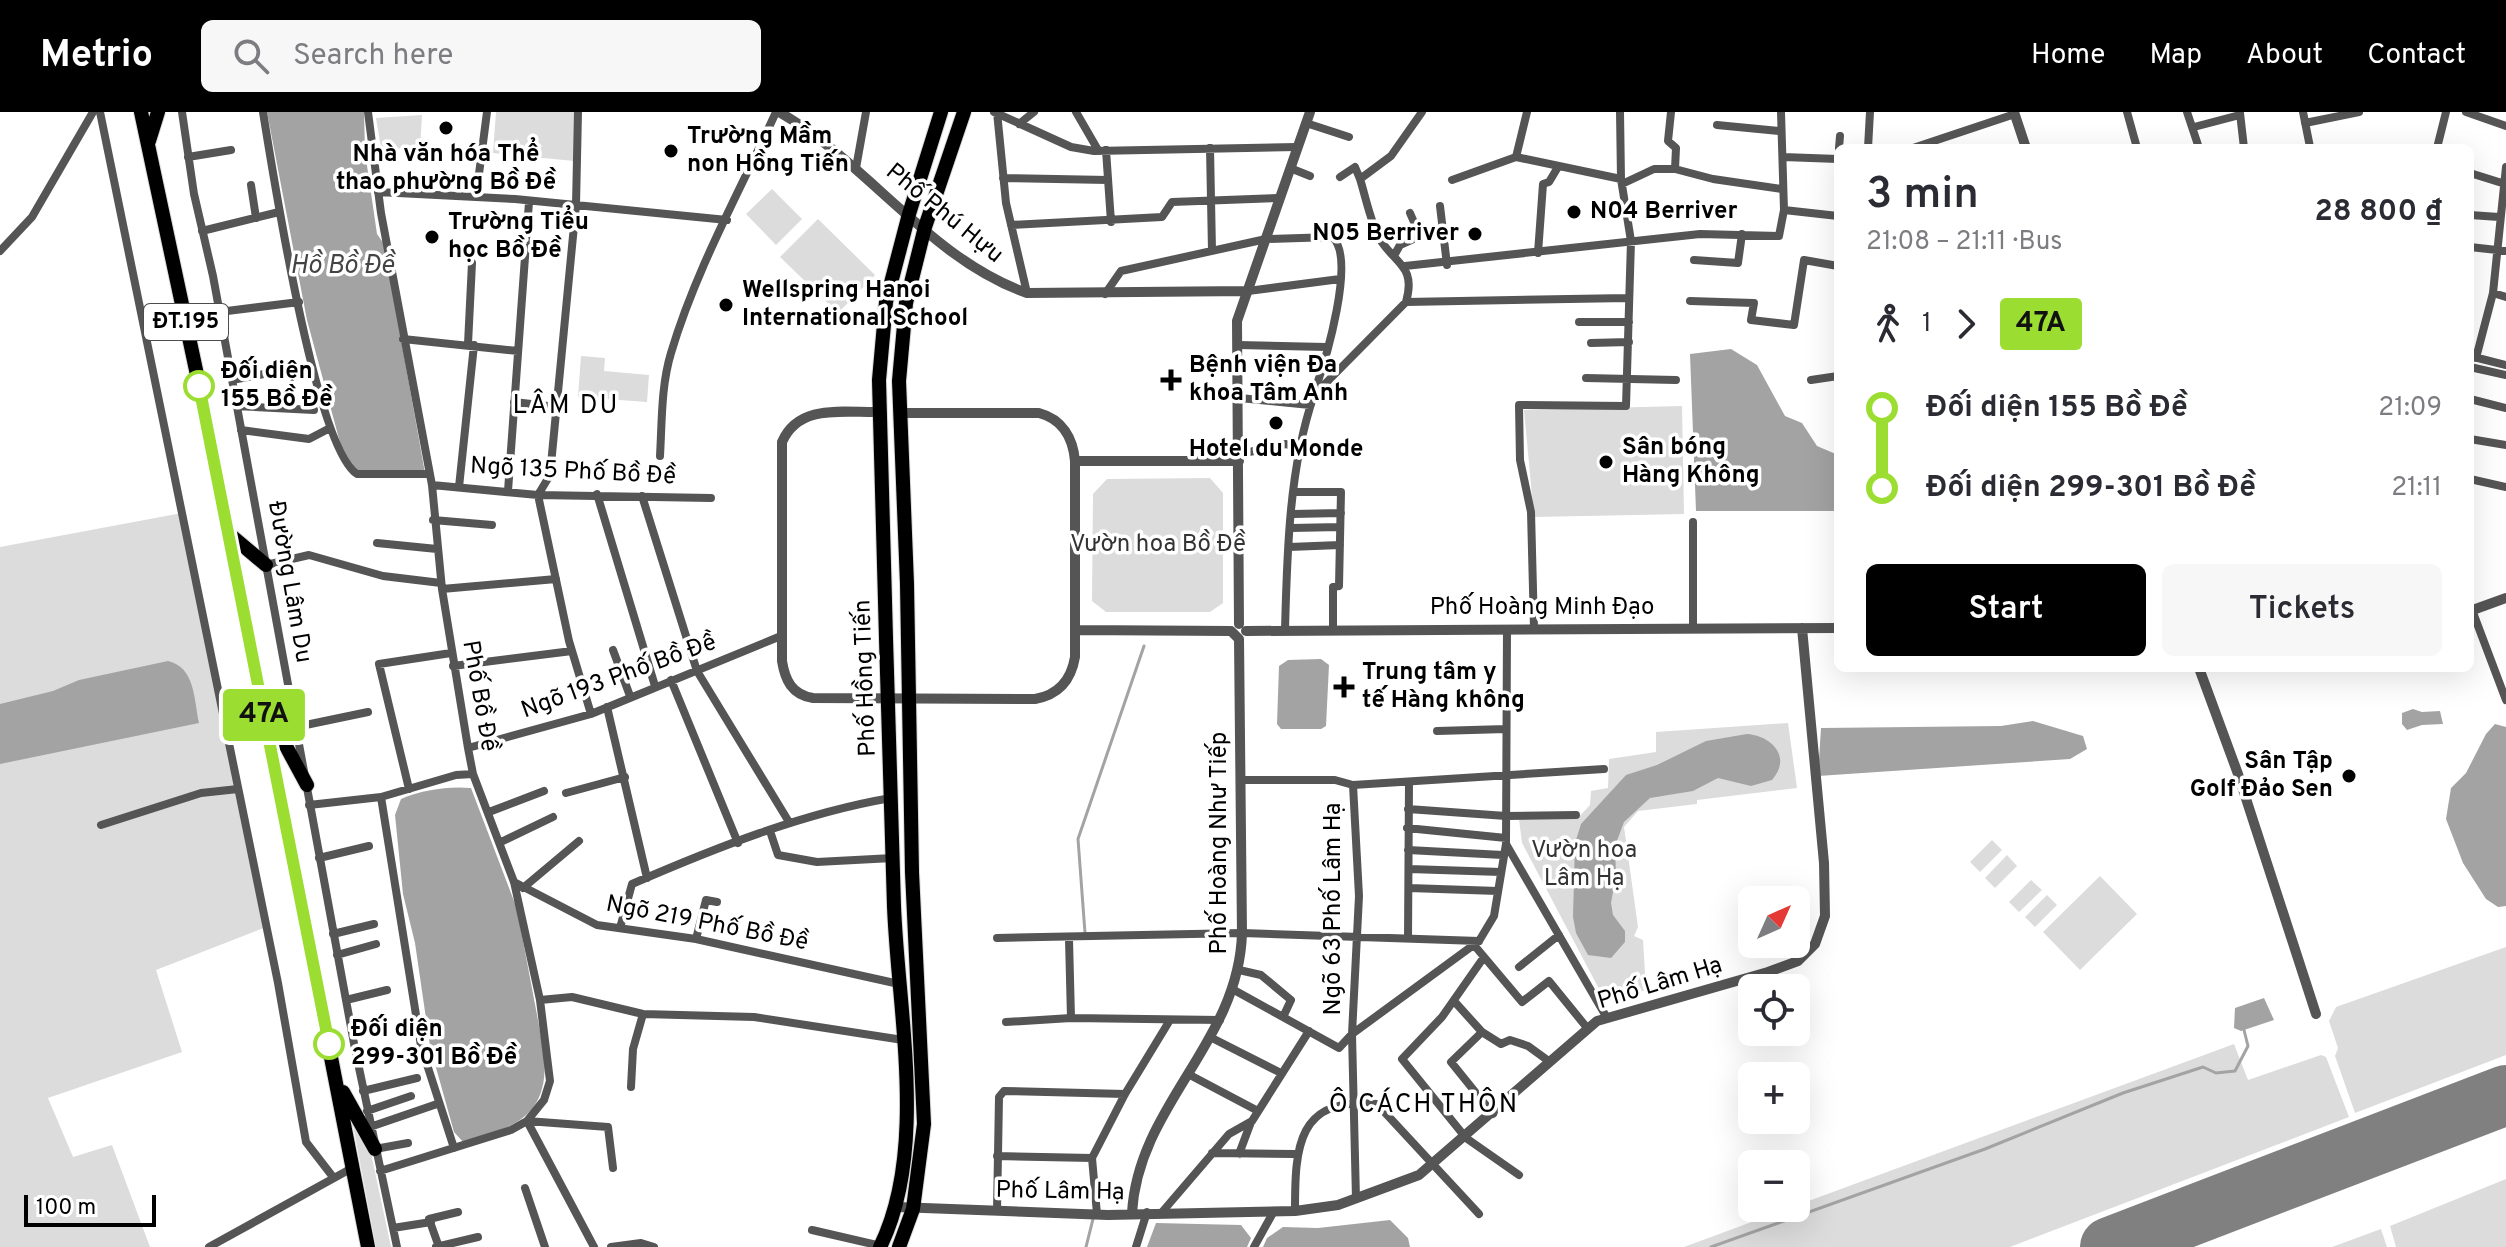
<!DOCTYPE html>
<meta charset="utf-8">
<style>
:root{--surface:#fff;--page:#f7f7f7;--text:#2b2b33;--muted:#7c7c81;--accent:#000}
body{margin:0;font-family:Overpass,sans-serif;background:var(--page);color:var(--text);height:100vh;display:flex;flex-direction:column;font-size:30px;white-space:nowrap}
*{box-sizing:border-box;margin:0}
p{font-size:26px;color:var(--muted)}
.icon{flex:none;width:44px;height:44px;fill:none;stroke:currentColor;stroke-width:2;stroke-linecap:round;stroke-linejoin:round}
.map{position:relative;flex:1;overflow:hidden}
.panel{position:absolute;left:1834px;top:32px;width:640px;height:528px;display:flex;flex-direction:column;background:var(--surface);border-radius:12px;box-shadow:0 8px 32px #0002}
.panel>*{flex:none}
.badge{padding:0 16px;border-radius:6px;font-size:28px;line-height:52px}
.needle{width:52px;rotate:45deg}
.fabs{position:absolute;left:1738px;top:774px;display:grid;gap:16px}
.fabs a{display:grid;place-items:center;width:72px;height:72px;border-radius:12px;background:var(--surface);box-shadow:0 8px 32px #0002;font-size:40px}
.scale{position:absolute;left:24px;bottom:20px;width:132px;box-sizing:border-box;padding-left:8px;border:4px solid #000;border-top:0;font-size:22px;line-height:28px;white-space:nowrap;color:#000;-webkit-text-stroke:6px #fff;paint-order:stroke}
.map>.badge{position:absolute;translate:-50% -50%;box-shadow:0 0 0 4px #fff}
.legs{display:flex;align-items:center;gap:12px;height:88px;padding:0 32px;font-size:26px}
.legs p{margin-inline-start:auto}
.summary{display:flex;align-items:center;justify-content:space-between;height:136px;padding:0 32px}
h1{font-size:44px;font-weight:600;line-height:60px}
.action{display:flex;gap:16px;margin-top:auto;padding:16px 32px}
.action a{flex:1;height:92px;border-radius:12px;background:var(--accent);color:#fff;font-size:32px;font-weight:600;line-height:92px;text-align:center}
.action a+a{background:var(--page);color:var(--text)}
ul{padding:0 32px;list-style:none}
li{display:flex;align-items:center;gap:28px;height:80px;font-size:30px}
li i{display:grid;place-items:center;width:12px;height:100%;margin:0 10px;background:currentColor}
li i::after{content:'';width:20px;height:20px;margin:-10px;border:6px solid;border-radius:50%;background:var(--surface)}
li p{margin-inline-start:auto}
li:first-child i{background:linear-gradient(#0000 50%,currentColor 0)}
li:last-child i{background:linear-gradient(currentColor 50%,#0000 0)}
header{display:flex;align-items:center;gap:48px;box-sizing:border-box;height:112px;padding:0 40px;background:var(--accent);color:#fff}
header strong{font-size:38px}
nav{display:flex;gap:44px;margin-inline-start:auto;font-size:28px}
.search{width:560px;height:72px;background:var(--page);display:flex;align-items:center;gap:20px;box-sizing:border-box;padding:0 28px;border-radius:12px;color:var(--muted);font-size:30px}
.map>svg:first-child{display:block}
.green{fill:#dcdcdc}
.water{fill:#a3a3a3}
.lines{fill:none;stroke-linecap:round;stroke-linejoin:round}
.stream{stroke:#a3a3a3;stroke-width:3}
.runway{stroke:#808080;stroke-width:60}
.primary-casing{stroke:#dbdbdb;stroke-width:16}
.minor{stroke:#555;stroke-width:8}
.tertiary{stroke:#555;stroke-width:10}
.primary{stroke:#000;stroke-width:14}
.line-1-casing{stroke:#fff;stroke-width:18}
.line-1{stroke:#9cdd31;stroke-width:12}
.poi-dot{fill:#000;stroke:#fff;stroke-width:3}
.stop-1-dot{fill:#fff;stroke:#9cdd31;stroke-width:4}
.labels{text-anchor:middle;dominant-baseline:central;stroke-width:7;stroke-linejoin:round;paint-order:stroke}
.shield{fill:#fff;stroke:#4c4c4c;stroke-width:2}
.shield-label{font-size:22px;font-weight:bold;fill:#000}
.poi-label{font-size:24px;font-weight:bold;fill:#000;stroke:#fff;text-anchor:start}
.street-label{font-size:24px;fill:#000;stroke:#fff}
.stop-label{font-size:24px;font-weight:bold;fill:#000;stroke:#fff;text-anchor:start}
.park-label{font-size:24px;fill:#333;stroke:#fff}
.water-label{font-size:26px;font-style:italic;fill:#444;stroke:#fff}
.neighbourhood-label{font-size:26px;letter-spacing:2px;fill:#000;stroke:#fff}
</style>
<header>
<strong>Metrio</strong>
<div class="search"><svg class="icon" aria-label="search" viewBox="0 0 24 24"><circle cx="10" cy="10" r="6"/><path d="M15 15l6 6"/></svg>Search here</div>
<nav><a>Home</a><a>Map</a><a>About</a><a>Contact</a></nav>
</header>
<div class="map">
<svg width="2506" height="1135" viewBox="0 0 2506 1135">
<rect width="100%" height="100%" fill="#fff"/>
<path class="green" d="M496,0H575L574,49L493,41Z
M422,3L420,37L381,36L376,6Z
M772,77L802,107L776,133L746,102Z
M818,107L875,163L838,201L780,145Z
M581,244L605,246L604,259L649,263L647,290L578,285Z
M1682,294L1684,402L1534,405L1524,298Z
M1210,366L1223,381V491L1210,500H1106L1092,489L1093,382L1107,367Z
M182,401L266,815L156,858L182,940L48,986L73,1045L112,1033L150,1135H0V435Z
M1788,611L1797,676L1697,688V692L1638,699L1624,715L1638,815L1634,824L1643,828L1646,878L1620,886L1599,877L1522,731L1519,707H1577L1590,693L1591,679L1608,676L1609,647L1656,640V620Z
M1992,728L2002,738L1980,760L1970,750Z
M2007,743L2017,754L1995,776L1985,766Z
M2100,764L2137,802L2080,858L2043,820Z
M2031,768L2042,778L2019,800L2009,790Z
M2047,783L2057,793L2035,815L2025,805Z
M2506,835V943L2355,1001L2335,944L2338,936L2329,909L2336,895Z
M2234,932L2248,968L2321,943L2326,945L2349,1005L2010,1135H1684Z
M353,1013L371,1041L391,1135H376Z
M2506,1067V1135H2396L2390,1114Z
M2381,1117L2387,1135H2332Z"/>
<path class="water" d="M267,0H364L365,40L377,122L384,132L425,361L364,363L345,349L307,208Z
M1731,237L1757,253L1785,304L1802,311L1817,334L1838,343V399H1696L1690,242Z
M1288,548L1321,547L1329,553L1326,614L1321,617H1281L1277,612L1279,554Z
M168,549C195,555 194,587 199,611L0,652V592L53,579L79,568Z
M2413,597L2422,600L2440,599L2443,612L2422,613L2407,618L2402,612V601Z
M2033,609L2083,624L2087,637L2070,647L1818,664L1821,616L2001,614Z
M2495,612L2506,615V794L2498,795L2486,787L2463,751L2446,707L2451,676L2466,661L2486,622Z
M1747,622C1772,624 1792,645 1772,668L1751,674L1718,666L1693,679L1650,686L1624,710L1615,734L1616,763L1611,791L1613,803L1625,819V830L1611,846L1588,843L1576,821L1573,805L1575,731L1581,712L1626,663L1657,653L1706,629Z
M471,676L517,797L544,940C550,1004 517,1014 464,1031L454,1020L430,934L415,831L403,782L395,703L401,687C422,678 448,674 471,676Z
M2264,886L2274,908L2241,919L2234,916L2235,896Z
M1390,1108L1408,1126L1410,1135H1263L1267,1126L1283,1115L1318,1116Z
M1156,1111L1241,1113L1251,1126L1247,1135H1147Z"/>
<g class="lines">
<path class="stream" d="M1085,821L1078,727L1144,534
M1086,1135L1093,1107
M1711,1135L1985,1037L2123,981L2203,955L2216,961L2235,959L2248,934L2244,918"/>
<path class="runway" d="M2110,1135L2506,983"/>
<defs>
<path id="primary" d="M141,0L206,305L368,1135
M149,29L158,0
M228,421L266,453
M267,599L307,673
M343,980L375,1037
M880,1135C928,1038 898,900 894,794C889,619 883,443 879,268L886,190L909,102L941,0
M899,1135L913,1097L924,1012L912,760L907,472L899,269L906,191L925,115L964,0"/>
</defs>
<use href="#primary" class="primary-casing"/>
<path class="minor" d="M100,0L278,871L306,1030L333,1065
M182,0L194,82L213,164L355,937L397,1135
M263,0C273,61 315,335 357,362H430
M368,0L381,101L432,373L442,477L468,636L473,662L514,770L540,888L550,969L544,988L527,1009L511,1018L380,1059
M578,0L576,93L550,363L538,383L569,529L591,602
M994,0L1071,35L1094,39L1297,35
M997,0L1006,91L1027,181
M1076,0L1098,38
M1671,0L1668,29L1676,36L1675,57
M2127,0L2137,36
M2187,0L2199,36
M2303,0L2310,35
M2466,0L2506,14
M2240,1L2244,36
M1306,11L1349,25
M2305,11L2359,0
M1019,12L1034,0
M1717,13L1779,19
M2194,15L2240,3
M1210,36L1212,139
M1839,36L1840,24
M1868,36L1870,0
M1913,36L2015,2
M2348,36H2354
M2437,36L2446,0
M1106,38L1111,110
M188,45L231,38
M1516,45L1621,67
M1516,45L1527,0
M1783,45L1838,47
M856,56L866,0
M1290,56L1310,64
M2470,61L2502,71
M1340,65L1355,55L1360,67
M1003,66L1108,68
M1452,68L1516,45
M1622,72L1654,57H1675L1713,67L1782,77
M251,73L256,106
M378,80L515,87L727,108
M476,85L487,0
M1440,94L1447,153
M1784,98L1838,104
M2470,103L2499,105
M1011,113L1162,105L1172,90L1279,86
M202,119L279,100
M2470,135L2506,139
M0,139L32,105L93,0
M1538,141L1543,72L1549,70L1558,55
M1395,142L1400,133L1420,124L1410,101
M1694,148L1738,151L1742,122
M1405,154L1700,122L1779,124L1784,98L1781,0
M1248,179L1340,167
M2493,181L2506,185
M1105,182L1121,159L1266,127L1332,125C1357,145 1325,250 1315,278
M1690,189L1754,191L1751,208L1794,213L1804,148L1838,154
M1406,190C1416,155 1397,153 1381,129C1371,113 1366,86 1360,67L1391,44L1422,0
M219,200L299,190
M1579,210H1629
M403,227L518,239
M1591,231L1629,230
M468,232L472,151
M1238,233L1326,235
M2470,244L2506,253
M2476,246L2493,181L2506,55
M2470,255L2506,263
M1586,266L1676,268
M232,268L285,258
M1811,268L1838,264
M1240,286L1310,293
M2470,287L2506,296
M514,290L557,295
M236,294L314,298
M241,318L309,327L330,316
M2470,327L2506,333
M1240,342L1286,332L1300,337
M660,344C662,310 661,274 671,241C696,157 740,79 776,0
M2470,367L2506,375
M432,373L538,383L711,386
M459,375L474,233
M508,379L529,90
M1296,380H1341L1339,474L1333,475V518
M597,382L655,574
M642,384L697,559L789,710
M1293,402L1341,401
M433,408L492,413
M1693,410V516
M1291,416L1340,415
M377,431L437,437
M1289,435L1340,433
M266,453L309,443L383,464L441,471
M442,477L556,467
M2472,498L2506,588
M1534,516L1531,400L1520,348L1519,293L1626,294L1631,129L1621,67L1620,0
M1507,517L1506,732L1607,906
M1285,518C1287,442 1289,355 1314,283L1406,190L1628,186
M613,538L630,584
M453,554L572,539
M671,568L738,731
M607,595L647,766
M296,615L368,600
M1437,619L1506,617
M468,636L591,602L781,524
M1240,668H1335L1353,673L1604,657
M1353,673L1359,784L1352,922L1356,1087
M409,677L379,552L451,541
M566,681L625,665
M381,685L421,934L454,1036
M309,693L381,685L456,663L473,662
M1408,697L1506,704L1576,703
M489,700L544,679
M101,713L201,681L238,677
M1407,716L1506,726
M770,719L778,743L817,750L893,746
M501,730L553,705
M1408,738L1503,743
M319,746L369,734
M1409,757L1501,760
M514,770L597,813L696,827L899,872
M523,776L579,729
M1409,776L1498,779
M620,816L632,772C715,736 803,701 891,686
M333,822L374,812
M997,826L1242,821L1479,829
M1408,826L1409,671
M696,827L706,788L717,790
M1069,827L1071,906
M1474,833L1522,890L1549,869L1588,917
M337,843L376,832
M1484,845L1442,905L1402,947L1466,1026L1519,1063
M1519,855L1559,823
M1239,858L1261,863L1291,888L1284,903
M1234,878L1339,936L1352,922L1479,829L1494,804L1506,732
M346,888L387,878
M540,888L572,885L643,902L754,905L903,928
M1454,889L1482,920L1501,932L1510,928L1528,934L1550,950
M1006,910L1071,906L1220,908
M1482,920L1451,950L1493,1002
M1210,925L1279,960
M1188,962L1258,999
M631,975L633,937L643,902
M363,979L417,966
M367,999L411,984
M527,1009L594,1135
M527,1009L608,1015L613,1056
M370,1015L437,992
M375,1037L408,1031
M1212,1041L1295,1042
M1239,1042L1251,1010
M997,1044L1092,1046
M525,1076L545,1135
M997,1099L999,985L1004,979L1125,982
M1163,1099L1229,1022L1252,1009L1309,919
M1295,1099C1295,1035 1297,984 1377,992L1479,1102
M1097,1102L1092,1046L1125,982L1170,908
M393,1116L431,1110
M812,1118L881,1134
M209,1135L354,1055
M436,1135L478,1125
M439,1135L429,1107L458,1100
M611,1135L641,1131L654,1135
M1136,1135L1147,1100
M1254,1135L1274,1099"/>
<path class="tertiary" d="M779,0C868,51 930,147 1027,181L1248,179
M2014,0L2026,36
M880,300C844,301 799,291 782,330V549C785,568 792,583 813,586L1035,587C1058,583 1071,569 1075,545V349C1073,326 1062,307 1039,301H900
M1075,349H1239
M2470,499L2506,486
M1239,512L1237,209L1310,0
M1075,518L1231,519L1239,527
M1246,519L1838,516
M2199,556L2238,662L2316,902
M897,1095L1108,1103L1295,1099L1338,1093L1419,1063L1597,909L1768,860L1798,849L1815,832L1825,804L1824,751L1802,516
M1132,1101C1138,993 1239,931 1242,821L1239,527"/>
<use href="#primary" class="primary"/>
</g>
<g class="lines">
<defs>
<path id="line-1" d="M199,274L329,932"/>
</defs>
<use href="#line-1" class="line-1-casing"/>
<use href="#line-1" class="line-1"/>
</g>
<g class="poi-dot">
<circle cx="446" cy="16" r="8"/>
<circle cx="671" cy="39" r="8"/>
<circle cx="1574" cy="100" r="8"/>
<circle cx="1475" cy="122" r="8"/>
<circle cx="432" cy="125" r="8"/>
<circle cx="726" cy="193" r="8"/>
<path d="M1167 256h8v8h8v8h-8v8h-8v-8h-8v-8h8z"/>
<circle cx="1276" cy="311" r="8"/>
<circle cx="1606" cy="350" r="8"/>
<path d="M1340 563h8v8h8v8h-8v8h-8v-8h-8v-8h8z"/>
<circle cx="2349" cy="664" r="8"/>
</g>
<g class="stop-1-dot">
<circle cx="199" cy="274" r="14"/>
<circle cx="329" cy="932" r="14"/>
</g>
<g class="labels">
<rect class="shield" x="144" y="192" width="84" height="36" rx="6"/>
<g class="shield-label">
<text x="186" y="210">ĐT.195</text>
</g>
<g class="poi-label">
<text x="687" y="25">Trường Mầm<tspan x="687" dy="28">non Hồng Tiến</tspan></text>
<text x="446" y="43" text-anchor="middle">Nhà văn hóa Thể<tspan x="446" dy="28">thao phường Bồ Đề</tspan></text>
<text x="1590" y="100">N04 Berriver</text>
<text x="448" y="111">Trường Tiểu<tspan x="448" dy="28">học Bồ Đề</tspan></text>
<text x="1459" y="122" text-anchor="end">N05 Berriver</text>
<text x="742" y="179">Wellspring Hanoi<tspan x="742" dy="28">International School</tspan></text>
<text x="1189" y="254">Bệnh viện Đa<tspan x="1189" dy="28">khoa Tâm Anh</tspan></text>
<text x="1622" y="336">Sân bóng<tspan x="1622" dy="28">Hàng Không</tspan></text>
<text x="1276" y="338" text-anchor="middle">Hotel du Monde</text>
<text x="1362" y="561">Trung tâm y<tspan x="1362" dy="28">tế Hàng không</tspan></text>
<text x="2333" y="650" text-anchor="end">Sân Tập<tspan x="2333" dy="28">Golf Đảo Sen</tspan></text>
</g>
<g class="street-label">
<text transform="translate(944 102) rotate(39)">Phố Phú Hựu</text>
<text transform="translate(573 360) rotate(3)">Ngõ 135 Phố Bồ Đề</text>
<text transform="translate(289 470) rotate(80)">Đường Lâm Du</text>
<text x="1542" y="496">Phố Hoàng Minh Đạo</text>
<text transform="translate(619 565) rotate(-20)">Ngõ 193 Phố Bồ Đề</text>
<text transform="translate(866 566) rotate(-92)">Phố Hồng Tiến</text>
<text transform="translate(479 584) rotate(80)">Phố Bồ Đề</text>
<text transform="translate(1220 731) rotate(-90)">Phố Hoàng Như Tiếp</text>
<text transform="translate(1334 797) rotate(-90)">Ngõ 63 Phố Lâm Hạ</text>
<text transform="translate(707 812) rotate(11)">Ngõ 219 Phố Bồ Đề</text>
<text transform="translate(1660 872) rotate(-17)">Phố Lâm Hạ</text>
<text transform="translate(1060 1080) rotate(1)">Phố Lâm Hạ</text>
</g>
<g class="stop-label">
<text x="221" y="260">Đối diện<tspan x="221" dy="28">155 Bồ Đề</tspan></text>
<text x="351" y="918">Đối diện<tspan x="351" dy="28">299-301 Bồ Đề</tspan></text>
</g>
<g class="park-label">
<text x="1158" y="433">Vườn hoa Bồ Đề</text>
<text x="1584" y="739">Vườn hoa<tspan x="1584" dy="28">Lâm Hạ</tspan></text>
</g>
<g class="water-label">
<text x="342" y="154">Hồ Bồ Đề</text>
</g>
<g class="neighbourhood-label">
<text x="566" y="294">LÂM DU</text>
<text x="1424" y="993">Ô CÁCH THÔN</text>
</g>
</g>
</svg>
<div class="fabs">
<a><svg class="needle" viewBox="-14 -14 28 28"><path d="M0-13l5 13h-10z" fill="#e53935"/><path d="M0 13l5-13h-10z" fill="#7c7c81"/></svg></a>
<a><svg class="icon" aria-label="locate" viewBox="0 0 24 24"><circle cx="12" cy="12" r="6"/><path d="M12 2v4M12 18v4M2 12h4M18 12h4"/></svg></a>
<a>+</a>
<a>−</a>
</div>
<div class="scale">100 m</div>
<b class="badge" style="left:264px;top:603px;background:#9cdd31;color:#111">47A</b>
<section class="panel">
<div class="summary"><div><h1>3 min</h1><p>21:08 – 21:11 · Bus</p></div><b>28 800 ₫</b></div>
<div class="legs"><svg class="icon" aria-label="walk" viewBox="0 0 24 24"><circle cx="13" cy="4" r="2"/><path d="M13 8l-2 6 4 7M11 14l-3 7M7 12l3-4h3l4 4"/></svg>1<svg class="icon" aria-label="forward" viewBox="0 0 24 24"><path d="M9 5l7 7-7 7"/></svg><b class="badge" style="background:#9cdd31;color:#111">47A</b></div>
<ul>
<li><i style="color:#9cdd31"></i><b>Đối diện 155 Bồ Đề</b><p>21:09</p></li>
<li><i style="color:#9cdd31"></i><b>Đối diện 299-301 Bồ Đề</b><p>21:11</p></li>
</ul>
<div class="action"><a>Start</a><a>Tickets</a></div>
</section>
</div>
